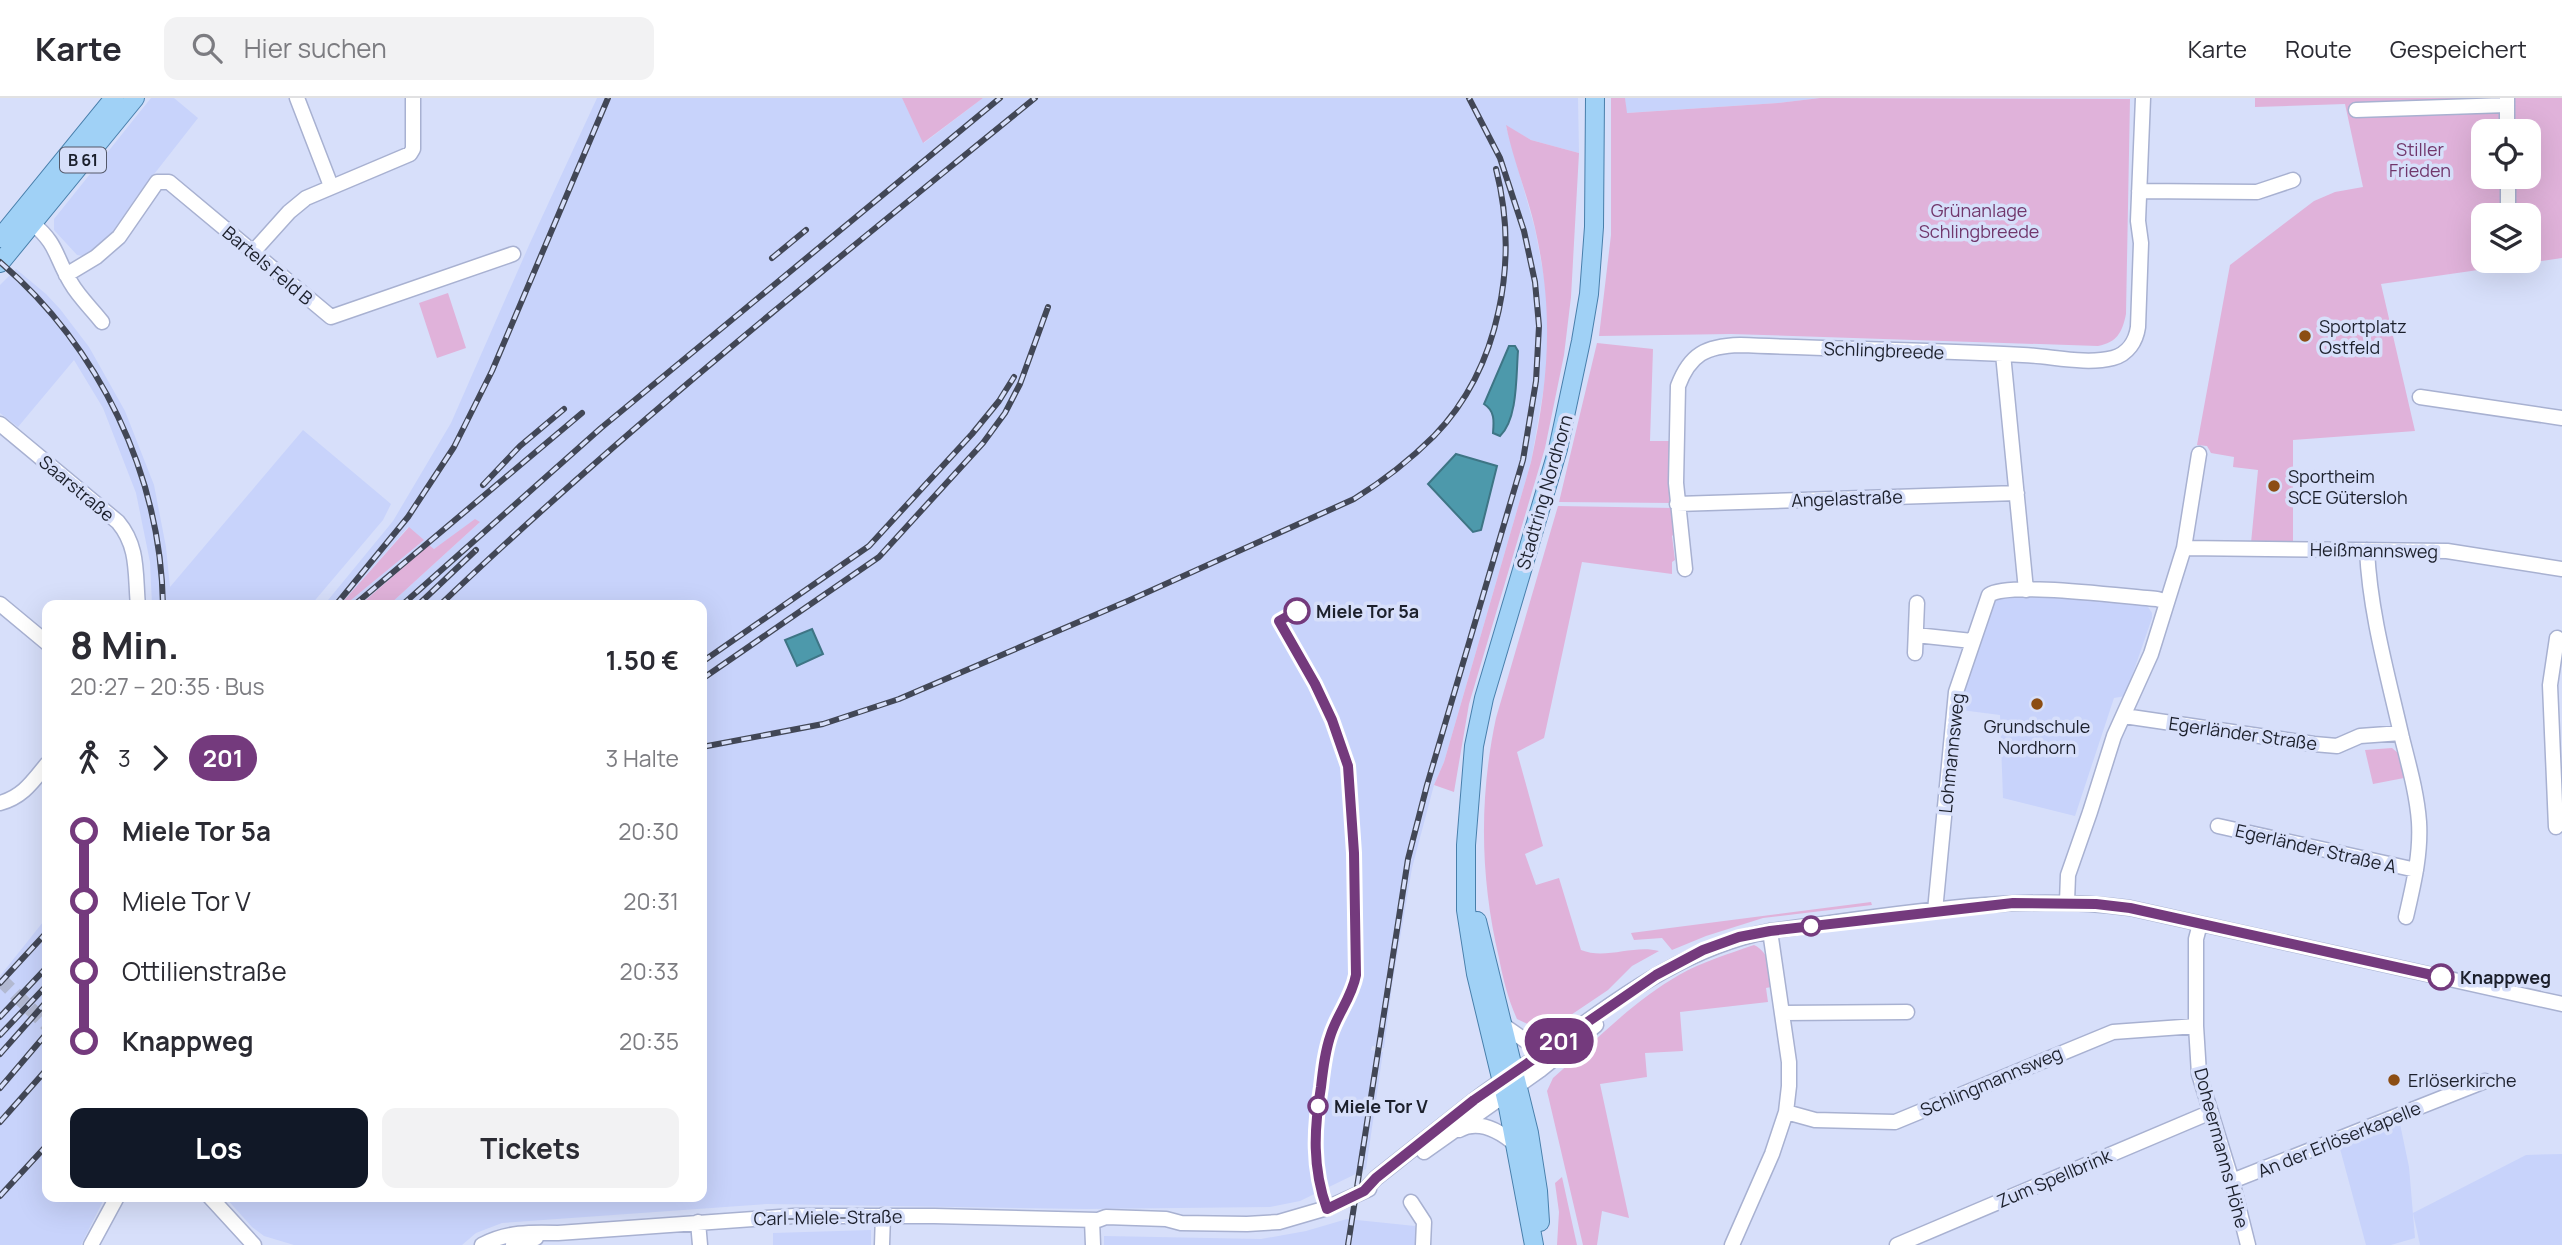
<!DOCTYPE html>
<html lang="de">
<meta charset="utf-8">
<style>
:root{--surface:#fff;--page:#f2f2f3;--text:#2b2b33;--muted:#7c7c81;--line:#e1e1e2;--accent:#111827}
body{margin:0;font-family:Manrope,sans-serif;background:var(--page);color:var(--text);height:100vh;display:flex;flex-direction:column;font-size:26px;white-space:nowrap}
*{box-sizing:border-box;margin:0}
p{font-size:23px;color:var(--muted)}
.icon{flex:none;width:38px;height:38px;fill:none;stroke:currentColor;stroke-width:2;stroke-linecap:round;stroke-linejoin:round}
.map{position:relative;flex:1;overflow:hidden}
.side{position:absolute;left:42px;top:502px;width:665px;height:602px;display:flex;flex-direction:column;background:var(--surface);border-radius:14px;box-shadow:0 7px 28px #0002}
.side>*{flex:none}
.badge{padding:0 14px;border-radius:23px;font-size:24px;line-height:46px}
.tools{position:absolute;left:2471px;top:21px;display:grid;gap:14px}
.tools a{display:grid;place-items:center;width:70px;height:70px;border-radius:14px;background:var(--surface);box-shadow:0 7px 28px #0002;font-size:35px}
.map>.badge{position:absolute;translate:-50% -50%;box-shadow:0 0 0 4px #fff}
.legs{display:flex;align-items:center;gap:10px;height:77px;padding:0 28px;font-size:23px}
.legs p{margin-inline-start:auto}
.headline{display:flex;align-items:center;justify-content:space-between;height:119px;padding:0 28px}
h1{font-size:38px;font-weight:700;line-height:52px}
.primary-button{display:flex;gap:14px;margin-top:auto;padding:14px 28px}
.primary-button a{flex:1;height:80px;border-radius:14px;background:var(--accent);color:#fff;font-size:28px;font-weight:700;line-height:80px;text-align:center}
.primary-button a+a{background:var(--page);color:var(--text)}
ul{padding:0 28px;list-style:none}
li{display:flex;align-items:center;gap:24px;height:70px;font-size:26px}
li i{display:grid;place-items:center;width:10px;height:100%;margin:0 9px;background:currentColor}
li i::after{content:'';width:18px;height:18px;margin:-9px;border:5px solid;border-radius:50%;background:var(--surface)}
li p{margin-inline-start:auto}
li:first-child i{background:linear-gradient(#0000 50%,currentColor 0)}
li:last-child i{background:linear-gradient(currentColor 50%,#0000 0)}
header{display:flex;align-items:center;gap:42px;box-sizing:border-box;height:98px;padding:0 35px;background:var(--surface);border-bottom:2px solid var(--line)}
header strong{font-size:33px}
nav{display:flex;gap:38px;margin-inline-start:auto;font-size:24px}
.search{width:490px;height:63px;background:var(--page);display:flex;align-items:center;gap:18px;box-sizing:border-box;padding:0 24px;border-radius:14px;color:var(--muted);font-size:26px}
.map>svg:first-child{display:block}
.built{fill:#c8d3fb}
.green{fill:#e0b2da;fill-rule:evenodd}
.water{fill:#4d99ab;stroke:#3e7585;stroke-width:2}
.lines{fill:none;stroke-linecap:round;stroke-linejoin:round}
.minor-tunnel{stroke:#b2b9d1;stroke-width:14;stroke-dasharray:14 7;stroke-linecap:butt}
.minor-casing{stroke:#a8b1d1;stroke-width:17}
.major-casing{stroke:#487fab;stroke-width:20}
.minor{stroke:#fff;stroke-width:14}
.major{stroke:#a0d1f6;stroke-width:18}
.rail-casing{stroke:#424756;stroke-width:6}
.rail{stroke:#d7dffa;stroke-width:3.5;stroke-dasharray:10;stroke-linecap:butt}
.line-1-casing{stroke:#fff;stroke-width:16}
.line-1{stroke:#743a7d;stroke-width:10}
.poi-dot{fill:#8c4d13;stroke:#d7dffa;stroke-width:2.5}
.stop-1-dot{fill:#fff;stroke:#743a7d;stroke-width:3.5}
.labels{text-anchor:middle;dominant-baseline:central;stroke-width:7;stroke-linejoin:round;paint-order:stroke}
.shield{fill:#d7dffa;stroke:#54596a;stroke-width:2}
.shield-label{font-size:16px;font-weight:bold;fill:#1c202c}
.park-label{font-size:18px;fill:#71376c;stroke:#d7dffa}
.street-label{font-size:18px;fill:#1c202c;stroke:#d7dffa}
.poi-label{font-size:18px;fill:#1c202c;stroke:#d7dffa;text-anchor:start}
.stop-label{font-size:18px;font-weight:bold;fill:#1c202c;stroke:#d7dffa;text-anchor:start}
</style>
<header>
<strong>Karte</strong>
<div class="search"><svg class="icon" aria-label="search" viewBox="0 0 24 24"><circle cx="10" cy="10" r="6"/><path d="M15 15l6 6"/></svg>Hier suchen</div>
<nav><a>Karte</a><a>Route</a><a>Gespeichert</a></nav>
</header>
<div class="map">
<svg width="2562" height="1147" viewBox="0 0 2562 1147">
<rect width="100%" height="100%" fill="#d7dffa"/>
<path class="built" d="M151,0H174L198,20L137,98L113,133L97,150L83,158L77,157L54,132V121Z
M597,0H902L924,45L983,0H1578L1579,55L1531,42L1506,28L1535,131L1545,184L1549,227L1545,283L1531,364L1444,664L1434,687L1412,770L1392,888L1384,950L1372,948L1371,952L1383,954L1366,1071L1300,1103L1270,1109L1086,1111L767,1106L502,1125L476,1135L462,1147H294L264,1138L252,1129L225,1099H702V508L389,507L480,424L434,451L428,447L360,507H345L423,443L408,429L340,507H324L393,423L451,325L530,145Z
M1625,0H1820L1778,5L1626,15Z
M16,171L46,196L60,211L89,249L125,313L154,387L166,449L170,489L303,332L391,406L383,422L311,507H152L150,464L136,395L103,310L74,262L18,329L0,315V187Z
M2041,499L2141,505L2146,506L2152,515V520L2125,598L2114,600L2075,718L2003,700L2000,617L1961,612L1963,595L1994,503L1998,500Z
M47,819V1099H105L81,1147H0V878Z
M2399,1021L2409,1069L2415,1140L2391,1147H2366L2339,1047Z
M2562,1056V1147H2420L2413,1115L2526,1057Z
M1347,1121L1415,1128L1419,1137L1418,1147H1104V1138L1261,1141L1306,1133Z
M871,1132V1147H773V1135Z"/>
<path class="green" d="M902,0H983L923,45Z
M1611,0H1625L1627,15L1778,5L1820,0L2130,1L2126,216C2122,235 2117,244 2098,248L1731,236L1599,238L1611,137Z
M2255,0H2562V160L2381,186L2415,333L2293,342V446L2251,445L2258,372L2233,369L2234,359L2211,355L2207,348L2197,347L2230,167L2314,103L2335,94L2363,89L2345,6L2255,9ZM2483,33H2529V79H2483ZM2483,117H2529V163H2483Z
M1506,27L1531,42L1579,55L1571,199L1564,257L1545,350L1469,606L1454,694L1434,687L1444,664L1531,364C1549,281 1554,214 1535,130C1527,95 1513,62 1506,27Z
M448,195L466,250L437,260L419,205Z
M1597,245L1653,251L1650,343H1672L1673,405L1559,404Z
M1558,408L1673,410L1675,435L1672,438L1675,462L1672,464V476L1582,464L1544,640L1517,654L1543,748L1525,756L1536,787L1559,780L1581,852C1606,862 1634,846 1659,853L1632,868L1608,892L1556,927L1534,929L1517,921C1508,901 1503,881 1499,860C1480,780 1479,700 1496,620Z
M475,421L480,424L389,507H360L429,447L434,451Z
M409,429L424,442L345,507H340Z
M2392,650L2398,655L2404,680L2373,686L2365,652Z
M1871,804L1872,807L1763,820L1706,838L1672,852L1662,840L1634,842L1631,835Z
M1754,847C1771,855 1769,872 1771,889L1766,890L1768,904L1680,914L1683,953L1645,955L1647,979L1600,986L1629,1120L1602,1113L1597,1147H1583L1547,993L1553,980C1593,945 1632,904 1679,877C1702,864 1728,856 1754,847Z
M1562,1079L1577,1147H1557L1559,1114L1555,1085Z"/>
<path class="water" d="M1509,248H1515L1518,253C1516,277 1518,321 1500,338L1493,335C1494,323 1495,313 1484,306Z
M1456,356L1497,368L1481,432L1473,434L1428,386Z
M812,531L823,556L797,568L785,542Z"/>
<g class="lines">
<path class="minor-tunnel" d="M0,881L47,927"/>
<defs>
<path id="minor" d="M297,0L331,88
M2507,0V33
M2356,12L2507,7
M2508,79V111
M2139,93L2257,94L2293,82
M32,125C58,146 55,159 71,185C79,199 92,211 102,224
M253,154L289,114L306,100L410,56L413,51V0
M66,177L96,159L119,139L157,84H169L331,219L513,156
M2003,256L2026,492
M2420,299L2562,320
M0,326L118,424C139,449 135,476 138,508
M1677,406L2017,395
M2184,450L2447,453L2562,471
M2367,452C2370,516 2388,578 2402,640C2409,668 2417,696 2419,724C2421,757 2413,788 2406,819
M1685,471L1676,385L1678,288C1690,256 1706,248 1740,247C1834,251 1928,252 2023,257C2051,258 2085,267 2113,260C2128,256 2136,243 2138,229L2141,145L2138,123L2143,0
M0,506L47,545
M1916,537L1972,543
M1915,555L1917,505
M2124,618L2314,646L2337,648L2360,638L2401,635
M0,705C23,699 33,683 47,666
M2218,728L2416,772
M2556,729L2550,587L2557,540
M2067,804L2068,777L2090,714L2114,638L2151,556L2184,450L2199,356
M1935,813L1956,594L1989,497C2010,483 2126,499 2157,501L2167,504
M2200,826L2196,841V928L2199,976L2232,1083L2248,1147
M1783,915L1907,914
M1503,927L1526,943L1560,941
M1786,1014L1815,1022L1895,1024L2113,934L2196,928
M1459,1032C1479,1021 1500,1033 1516,1047
M1424,1054L1540,972L1596,927
M2232,1083L2485,983
M1364,1093L1376,1080C1408,1055 1440,1029 1472,1004C1497,984 1525,968 1551,949C1621,899 1684,850 1770,833C1888,818 2011,794 2130,810L2562,906
M210,1099L254,1147
M1411,1104L1424,1124L1423,1147
M1092,1122L1093,1147
M698,1124L700,1147
M91,1147L117,1099
M482,1147C506,1134 531,1134 558,1135L794,1118H934L1098,1122L1106,1119L1166,1121L1181,1125L1247,1126L1279,1124L1327,1110L1369,1091
M513,1147L536,1140
M882,1147L883,1117
M1732,1147L1772,1056L1786,1014L1789,988V964L1770,833
M1897,1147L2211,1014"/>
<path id="major" d="M0,140L114,0
M0,165L135,0
M1477,823L1529,1035L1538,1093L1540,1124
M1534,1147L1508,1009L1476,876L1466,812V747L1474,648L1484,600L1558,351L1581,243L1589,196L1594,129L1595,0"/>
</defs>
<use href="#minor" class="minor-casing"/>
<use href="#major" class="major-casing"/>
<use href="#minor" class="minor"/>
<use href="#major" class="major"/>
<defs>
<path id="rail" d="M772,160L806,132
M0,164C99,249 161,376 163,508
M483,387L520,348L564,311
M335,508L408,419L454,349L492,273L608,0
M353,508L582,315
M401,508L601,330L1000,0
M417,508L476,452
M439,508C628,327 833,165 1035,0
M702,564L869,448L972,336L999,303L1014,279
M702,581L879,459L983,345L1005,315L1020,286L1048,209
M702,649L823,626L899,601L1130,502L1354,401C1383,383 1410,362 1434,338C1501,269 1519,161 1496,71
M0,885L47,834
M0,919L47,869
M0,937L47,887
M0,956L47,903
M0,990L47,935
M0,1024L47,971
M0,1098L47,1047
M1348,1147L1408,761L1427,687L1523,362L1536,283L1539,228L1535,184L1524,133L1500,60L1469,0"/>
</defs>
<use href="#rail" class="rail-casing"/>
<use href="#rail" class="rail"/>
</g>
<g class="lines">
<defs>
<path id="line-1" d="M1297,513L1279,523L1315,586L1332,622L1348,668L1354,755L1356,877C1352,899 1338,915 1331,936C1325,953 1323,971 1321,989C1314,1031 1312,1069 1327,1111L1364,1093L1376,1080L1474,1002L1656,877L1703,852L1739,839L1770,833L2013,805L2096,806L2130,810L2441,879"/>
</defs>
<use href="#line-1" class="line-1-casing"/>
<use href="#line-1" class="line-1"/>
</g>
<g class="poi-dot">
<circle cx="2305" cy="238" r="7"/>
<circle cx="2274" cy="388" r="7"/>
<circle cx="2037" cy="606" r="7"/>
<circle cx="2394" cy="982" r="7"/>
</g>
<g class="stop-1-dot">
<circle cx="1297" cy="513" r="12"/>
<circle cx="1811" cy="828" r="9"/>
<circle cx="2441" cy="879" r="12"/>
<circle cx="1318" cy="1008" r="9"/>
</g>
<g class="labels">
<rect class="shield" x="60" y="49.5" width="46" height="25" rx="5"/>
<g class="shield-label">
<text x="83" y="62">B 61</text>
</g>
<g class="park-label">
<text x="2420" y="51">Stiller<tspan x="2420" dy="21">Frieden</tspan></text>
<text x="1979" y="112">Grünanlage<tspan x="1979" dy="21">Schlingbreede</tspan></text>
</g>
<g class="street-label">
<text transform="translate(268 167) rotate(40)">Bartels Feld B</text>
<text transform="translate(1884 252) rotate(2)">Schlingbreede</text>
<text transform="translate(77 390) rotate(40)">Saarstraße</text>
<text transform="translate(1544 394) rotate(-74)">Stadtring Nordhorn</text>
<text transform="translate(1847 400) rotate(-2)">Angelastraße</text>
<text transform="translate(2374 452) rotate(1)">Heißmannsweg</text>
<text transform="translate(2243 635) rotate(8)">Egerländer Straße</text>
<text transform="translate(1951 655) rotate(-84)">Lohmannsweg</text>
<text transform="translate(2316 750) rotate(13)">Egerländer Straße A</text>
<text transform="translate(1991 983) rotate(-23)">Schlingmannsweg</text>
<text transform="translate(2339 1041) rotate(-22)">An der Erlöserkapelle</text>
<text transform="translate(2222 1050) rotate(75)">Doheermanns Höhe</text>
<text transform="translate(2054 1080) rotate(-23)">Zum Spellbrink</text>
<text transform="translate(828 1119) rotate(-1)">Carl-Miele-Straße</text>
</g>
<g class="poi-label">
<text x="2319" y="228">Sportplatz<tspan x="2319" dy="21">Ostfeld</tspan></text>
<text x="2288" y="378">Sportheim<tspan x="2288" dy="21">SCE Gütersloh</tspan></text>
<text x="2037" y="628" text-anchor="middle">Grundschule<tspan x="2037" dy="21">Nordhorn</tspan></text>
<text x="2408" y="982">Erlöserkirche</text>
</g>
<g class="stop-label">
<text x="1316" y="513">Miele Tor 5a</text>
<text x="2460" y="879">Knappweg</text>
<text x="1334" y="1008">Miele Tor V</text>
</g>
</g>
</svg>
<div class="tools">
<a><svg class="icon" aria-label="locate" viewBox="0 0 24 24"><circle cx="12" cy="12" r="6"/><path d="M12 2v4M12 18v4M2 12h4M18 12h4"/></svg></a>
<a><svg class="icon" aria-label="layers" viewBox="0 0 24 24"><path d="M12 4l9 5-9 5-9-5zM3 14l9 5 9-5"/></svg></a>
</div>
<b class="badge" style="left:1559px;top:943px;background:#743a7d;color:#fff">201</b>
<section class="side">
<div class="headline"><div><h1>8 Min.</h1><p>20:27 – 20:35 · Bus</p></div><b>1.50 €</b></div>
<div class="legs"><svg class="icon" aria-label="walk" viewBox="0 0 24 24"><circle cx="13" cy="4" r="2"/><path d="M13 8l-2 6 4 7M11 14l-3 7M7 12l3-4h3l4 4"/></svg>3<svg class="icon" aria-label="forward" viewBox="0 0 24 24"><path d="M9 5l7 7-7 7"/></svg><b class="badge" style="background:#743a7d;color:#fff">201</b><p>3 Halte</p></div>
<ul>
<li><i style="color:#743a7d"></i><b>Miele Tor 5a</b><p>20:30</p></li>
<li><i style="color:#743a7d"></i><span>Miele Tor V</span><p>20:31</p></li>
<li><i style="color:#743a7d"></i><span>Ottilienstraße</span><p>20:33</p></li>
<li><i style="color:#743a7d"></i><b>Knappweg</b><p>20:35</p></li>
</ul>
<div class="primary-button"><a>Los</a><a>Tickets</a></div>
</section>
</div>
